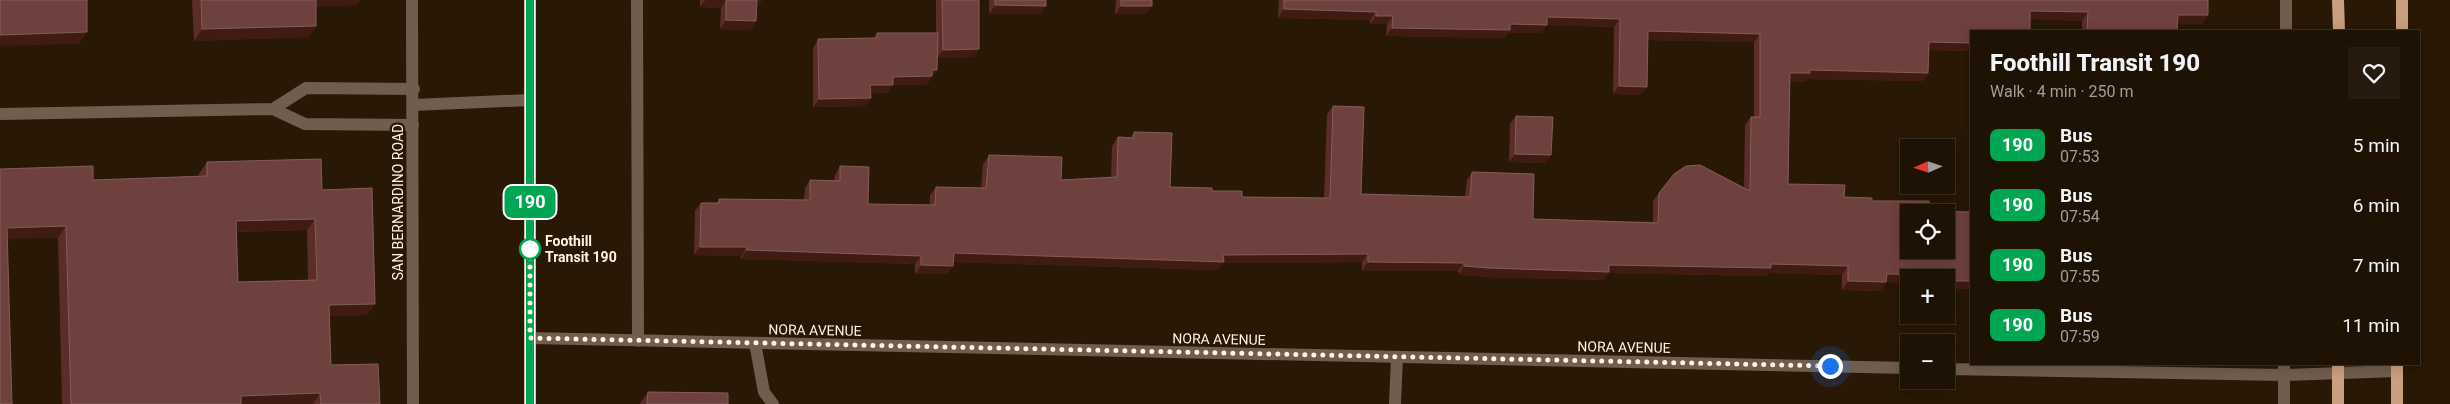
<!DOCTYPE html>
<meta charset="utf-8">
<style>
:root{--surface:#1e1204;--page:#261b0e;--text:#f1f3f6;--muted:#a19e9a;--line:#3c3226}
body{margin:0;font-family:Roboto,sans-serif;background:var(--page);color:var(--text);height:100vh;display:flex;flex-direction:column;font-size:19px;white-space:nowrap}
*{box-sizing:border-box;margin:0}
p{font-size:16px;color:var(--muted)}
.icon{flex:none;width:28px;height:28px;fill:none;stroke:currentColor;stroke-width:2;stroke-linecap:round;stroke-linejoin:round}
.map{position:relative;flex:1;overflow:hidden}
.side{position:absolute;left:1970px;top:30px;width:450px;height:335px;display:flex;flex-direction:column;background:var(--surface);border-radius:0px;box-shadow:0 2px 12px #0003,0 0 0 1px var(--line)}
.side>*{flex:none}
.badge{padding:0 10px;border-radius:8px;font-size:18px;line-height:32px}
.needle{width:32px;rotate:267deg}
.tools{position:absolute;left:1900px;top:139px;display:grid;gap:10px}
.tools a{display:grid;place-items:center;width:55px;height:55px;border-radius:0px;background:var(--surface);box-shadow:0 2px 12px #0003,0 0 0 1px var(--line);font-size:25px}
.you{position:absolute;width:25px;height:25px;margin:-12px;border:4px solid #fff;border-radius:50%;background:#1a73e8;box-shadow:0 0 0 8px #1a73e833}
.map>.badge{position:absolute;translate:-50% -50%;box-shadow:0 0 0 2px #fff}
.round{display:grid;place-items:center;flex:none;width:52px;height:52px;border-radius:0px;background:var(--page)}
.head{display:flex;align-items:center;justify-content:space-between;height:85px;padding:0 20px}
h1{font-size:24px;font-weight:800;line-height:38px}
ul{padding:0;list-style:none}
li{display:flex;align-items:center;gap:15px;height:60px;padding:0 20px}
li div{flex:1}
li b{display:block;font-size:19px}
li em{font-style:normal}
li .badge{min-width:55px;font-weight:700;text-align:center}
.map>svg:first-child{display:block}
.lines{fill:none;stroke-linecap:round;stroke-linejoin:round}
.lane{stroke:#715d4e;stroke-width:12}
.street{stroke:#715d4e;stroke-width:12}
.secondary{stroke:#a2826a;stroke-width:12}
.primary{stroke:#c99f7f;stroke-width:12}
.wall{fill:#5c2c29;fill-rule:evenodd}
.shaded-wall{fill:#401b12}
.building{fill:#6e413e;stroke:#845d58;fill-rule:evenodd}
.line-casing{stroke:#fff;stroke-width:11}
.line{stroke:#00a651;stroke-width:8}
.walk{stroke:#fef3e7;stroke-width:5;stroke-dasharray:0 9}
.stop-dot{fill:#fff;stroke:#00a651;stroke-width:2.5}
.labels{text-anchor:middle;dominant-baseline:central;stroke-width:4.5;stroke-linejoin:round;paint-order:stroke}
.street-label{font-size:14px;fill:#fef3e7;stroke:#281805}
.stop-label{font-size:14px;font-weight:bold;fill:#fef3e7;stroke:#281805;text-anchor:start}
</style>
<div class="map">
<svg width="2450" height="404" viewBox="0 0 2450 404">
<rect width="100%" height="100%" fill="#281805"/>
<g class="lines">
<path class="lane" d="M413,105L530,100
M0,114L273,109
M413,125L305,124L273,109L306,88L414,89
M755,343L764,392L773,404
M1395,404L1397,358"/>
<path class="street" d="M412,0L413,404
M637,0L638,341
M2286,31V0
M530,338L1909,368
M2284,364V404
M1946,369L2284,375L2397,371"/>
<path class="secondary" d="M530,404V0"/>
<path class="primary" d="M2338,0L2339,31
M2402,31V0
M2397,364V404
M2338,404V364"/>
</g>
<path class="wall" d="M192,0H360L357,5L316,6V26L308,37L194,41Z
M700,0H762L756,7V21L750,30L720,29L721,8L700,7Z
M936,0H979L974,57L937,58V70L926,85H892L887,93H870L865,106L813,107V48L818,39H873L877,33H936Z
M989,0H1046L1040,14H989Z
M1116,0H1152L1146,14H1115Z
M1279,0H2208V15L2202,24L2177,23V31H2082V21L2030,19L1971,31V51L1929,50L1928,73L1923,81L1807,79L1805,82L1790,81L1788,184L1844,197L1872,201L1929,211L1971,289H1946V278H1909V283L1886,282L1881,291L1842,290V275L1768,273L1765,276L1608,273L1603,280L1483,277L1459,274L1458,271H1362V262L1222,263L1218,270L953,262L948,274H915V264L741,259V256L694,255L695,211L701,203H717L719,199L804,200L805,188L810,180H834L835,175L840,166L868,204L930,205V195L936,187L981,188L983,164L989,155L1061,180L1111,177L1112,146L1118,137L1130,138L1134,132L1170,187L1212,191L1242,197L1324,198L1327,114L1333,106L1361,194L1465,197L1467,180L1472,172L1533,219L1653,222V201L1659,193L1744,188L1745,125L1751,117H1754V42L1648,40L1641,95L1613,94L1614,27L1547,25L1541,33H1508L1504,38L1386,36L1387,24H1370V20L1278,18Z
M1516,116L1546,163L1509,162L1510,124Z
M207,162L322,190L367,315L329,316L331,365L380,404H62L58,238L0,169L93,180L199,177V174ZM307,230L308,280L238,282L236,232Z
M648,392L728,404H640L641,402Z"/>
<path class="shaded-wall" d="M312,0H360L357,5L307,7Z
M705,0H726L721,8L700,7Z
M756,0H762L756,8Z
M995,5L1046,6L1040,14H989Z
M1121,6H1152L1146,14H1115Z
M1284,9L1376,12L1370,20L1278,18Z
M2030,11L2088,12L2082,21L2024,19Z
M2178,15H2208L2202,24L2172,23Z
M1376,16H1393L1387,24H1370Z
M1547,17L1620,19L1614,27L1547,25L1541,33H1508L1504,38L1386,36L1392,28L1510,24Z
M726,20L756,21L750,30L720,29Z
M316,26L308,37L194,41L202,29Z
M1648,31L1760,34L1754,42L1642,40Z
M87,32L79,44L0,46V35Z
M1929,42L1971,43V51L1923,50Z
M979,49L974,57L937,58L943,50Z
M932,70H937L926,85H892L887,93L864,94L870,85L893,77Z
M1810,70L1928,73L1923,81L1807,79L1805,82L1784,81L1790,73Z
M1619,86L1647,87L1641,95L1613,94Z
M871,98L865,106L813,107L819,99Z
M1515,154L1551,155L1546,163L1509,162Z
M315,219L307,230L228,232L236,221Z
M66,226L58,238L0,239L7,228Z
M700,247H747L741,256L694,255Z
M746,250L921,256L915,264L741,259Z
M954,253L1223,255L1368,254L1362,262L1222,263L1218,270L948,262Z
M1368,262L1464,263L1458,271H1362Z
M1771,264L1848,266L1842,275L1768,273L1765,276L1608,273L1603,280L1483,277L1459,274L1464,266Z
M921,265L953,266L948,274H915Z
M1887,274L1951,275L1946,281V278H1909V283L1886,282L1881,291L1842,290L1848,281Z
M1950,281H1971V289H1946V286Z
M375,304L367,315L321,317L329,305Z
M320,393L313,404H235L241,396Z"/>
<path class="building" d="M0,0H87V32L0,35Z
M201,0H316V26L202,29Z
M726,0H757L756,21L726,20Z
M942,0H979V49L943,50Z
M995,0H1046V6L995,5Z
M1121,0H1152V6H1121Z
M1284,0H2208V15H2178L2177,31H2087L2088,12L2030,11V31H1971V43L1929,42L1928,73L1810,70V73H1790L1788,184L1845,185L1844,197L1872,198V201H1929V211L1971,212V281H1950L1951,275L1887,274L1886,282L1848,281V266L1771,264V268L1609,265V272L1489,268L1464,266V263L1368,262V254L1223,255L1224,262L954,253L953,266L921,265V256L746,250L747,247H700L701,203H719V199L810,200V180L840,181V166L869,167L868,204L935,205L936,187L986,188L989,155L1062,157L1061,180L1117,177L1118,137L1134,138V132L1172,133L1170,187L1212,188V191H1242V197L1330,198L1333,106L1364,107L1361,194L1470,197L1472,172L1534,174L1533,219L1658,223L1659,193L1674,174L1686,166L1700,165L1750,191L1751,117H1760V34L1648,31L1647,87L1619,86L1620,19L1547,17V25L1510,24V30L1392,28L1393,16H1376V12L1284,9ZM1909,212H1946V250H1909Z
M877,33H938L937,70H932V76L893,77V85H870L871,98L819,99L818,39L877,38Z
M1516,116L1553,117L1551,155L1515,154Z
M321,159L322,190L372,188L375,304L329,305L331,365L378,364L380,404H321L320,393L241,396V404H71L66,226L7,228L12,404H0V169L93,166V180L207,176V162ZM315,219L317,280L238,282L236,221Z
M648,392L728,393V404H647Z"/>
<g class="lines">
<defs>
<path id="line" d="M530,404V0"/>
</defs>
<use href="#line" class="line-casing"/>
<use href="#line" class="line"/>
<path class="walk" d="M530,249V338L1830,366"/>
</g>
<circle class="stop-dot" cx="530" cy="249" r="10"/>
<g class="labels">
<g class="street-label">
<text transform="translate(398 202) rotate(-90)">SAN BERNARDINO ROAD</text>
<text transform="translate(815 330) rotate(1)">NORA AVENUE</text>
<text transform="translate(1219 339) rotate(1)">NORA AVENUE</text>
<text transform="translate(1624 347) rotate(1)">NORA AVENUE</text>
</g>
<g class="stop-label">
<text x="545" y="241">Foothill<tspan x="545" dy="16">Transit 190</tspan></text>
</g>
</g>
</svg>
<div class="tools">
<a><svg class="needle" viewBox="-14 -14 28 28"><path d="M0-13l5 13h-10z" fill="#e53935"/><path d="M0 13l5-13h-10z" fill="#a19e9a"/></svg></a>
<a><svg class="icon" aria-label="locate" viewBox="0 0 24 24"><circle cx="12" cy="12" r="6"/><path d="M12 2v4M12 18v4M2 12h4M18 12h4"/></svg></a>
<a>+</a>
<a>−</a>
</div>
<div class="you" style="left:1830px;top:366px"></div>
<b class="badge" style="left:530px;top:202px;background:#00a651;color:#fff">190</b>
<section class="side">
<div class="head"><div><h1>Foothill Transit 190</h1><p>Walk · 4 min · 250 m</p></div><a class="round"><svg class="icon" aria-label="heart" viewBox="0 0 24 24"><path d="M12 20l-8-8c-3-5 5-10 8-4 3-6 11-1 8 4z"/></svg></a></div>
<ul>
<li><span class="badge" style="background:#00a651;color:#fff">190</span><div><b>Bus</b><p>07:53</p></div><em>5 min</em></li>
<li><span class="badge" style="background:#00a651;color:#fff">190</span><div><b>Bus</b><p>07:54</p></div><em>6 min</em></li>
<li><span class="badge" style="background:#00a651;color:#fff">190</span><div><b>Bus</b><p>07:55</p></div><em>7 min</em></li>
<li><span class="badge" style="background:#00a651;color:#fff">190</span><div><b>Bus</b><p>07:59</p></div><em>11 min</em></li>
</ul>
</section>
</div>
